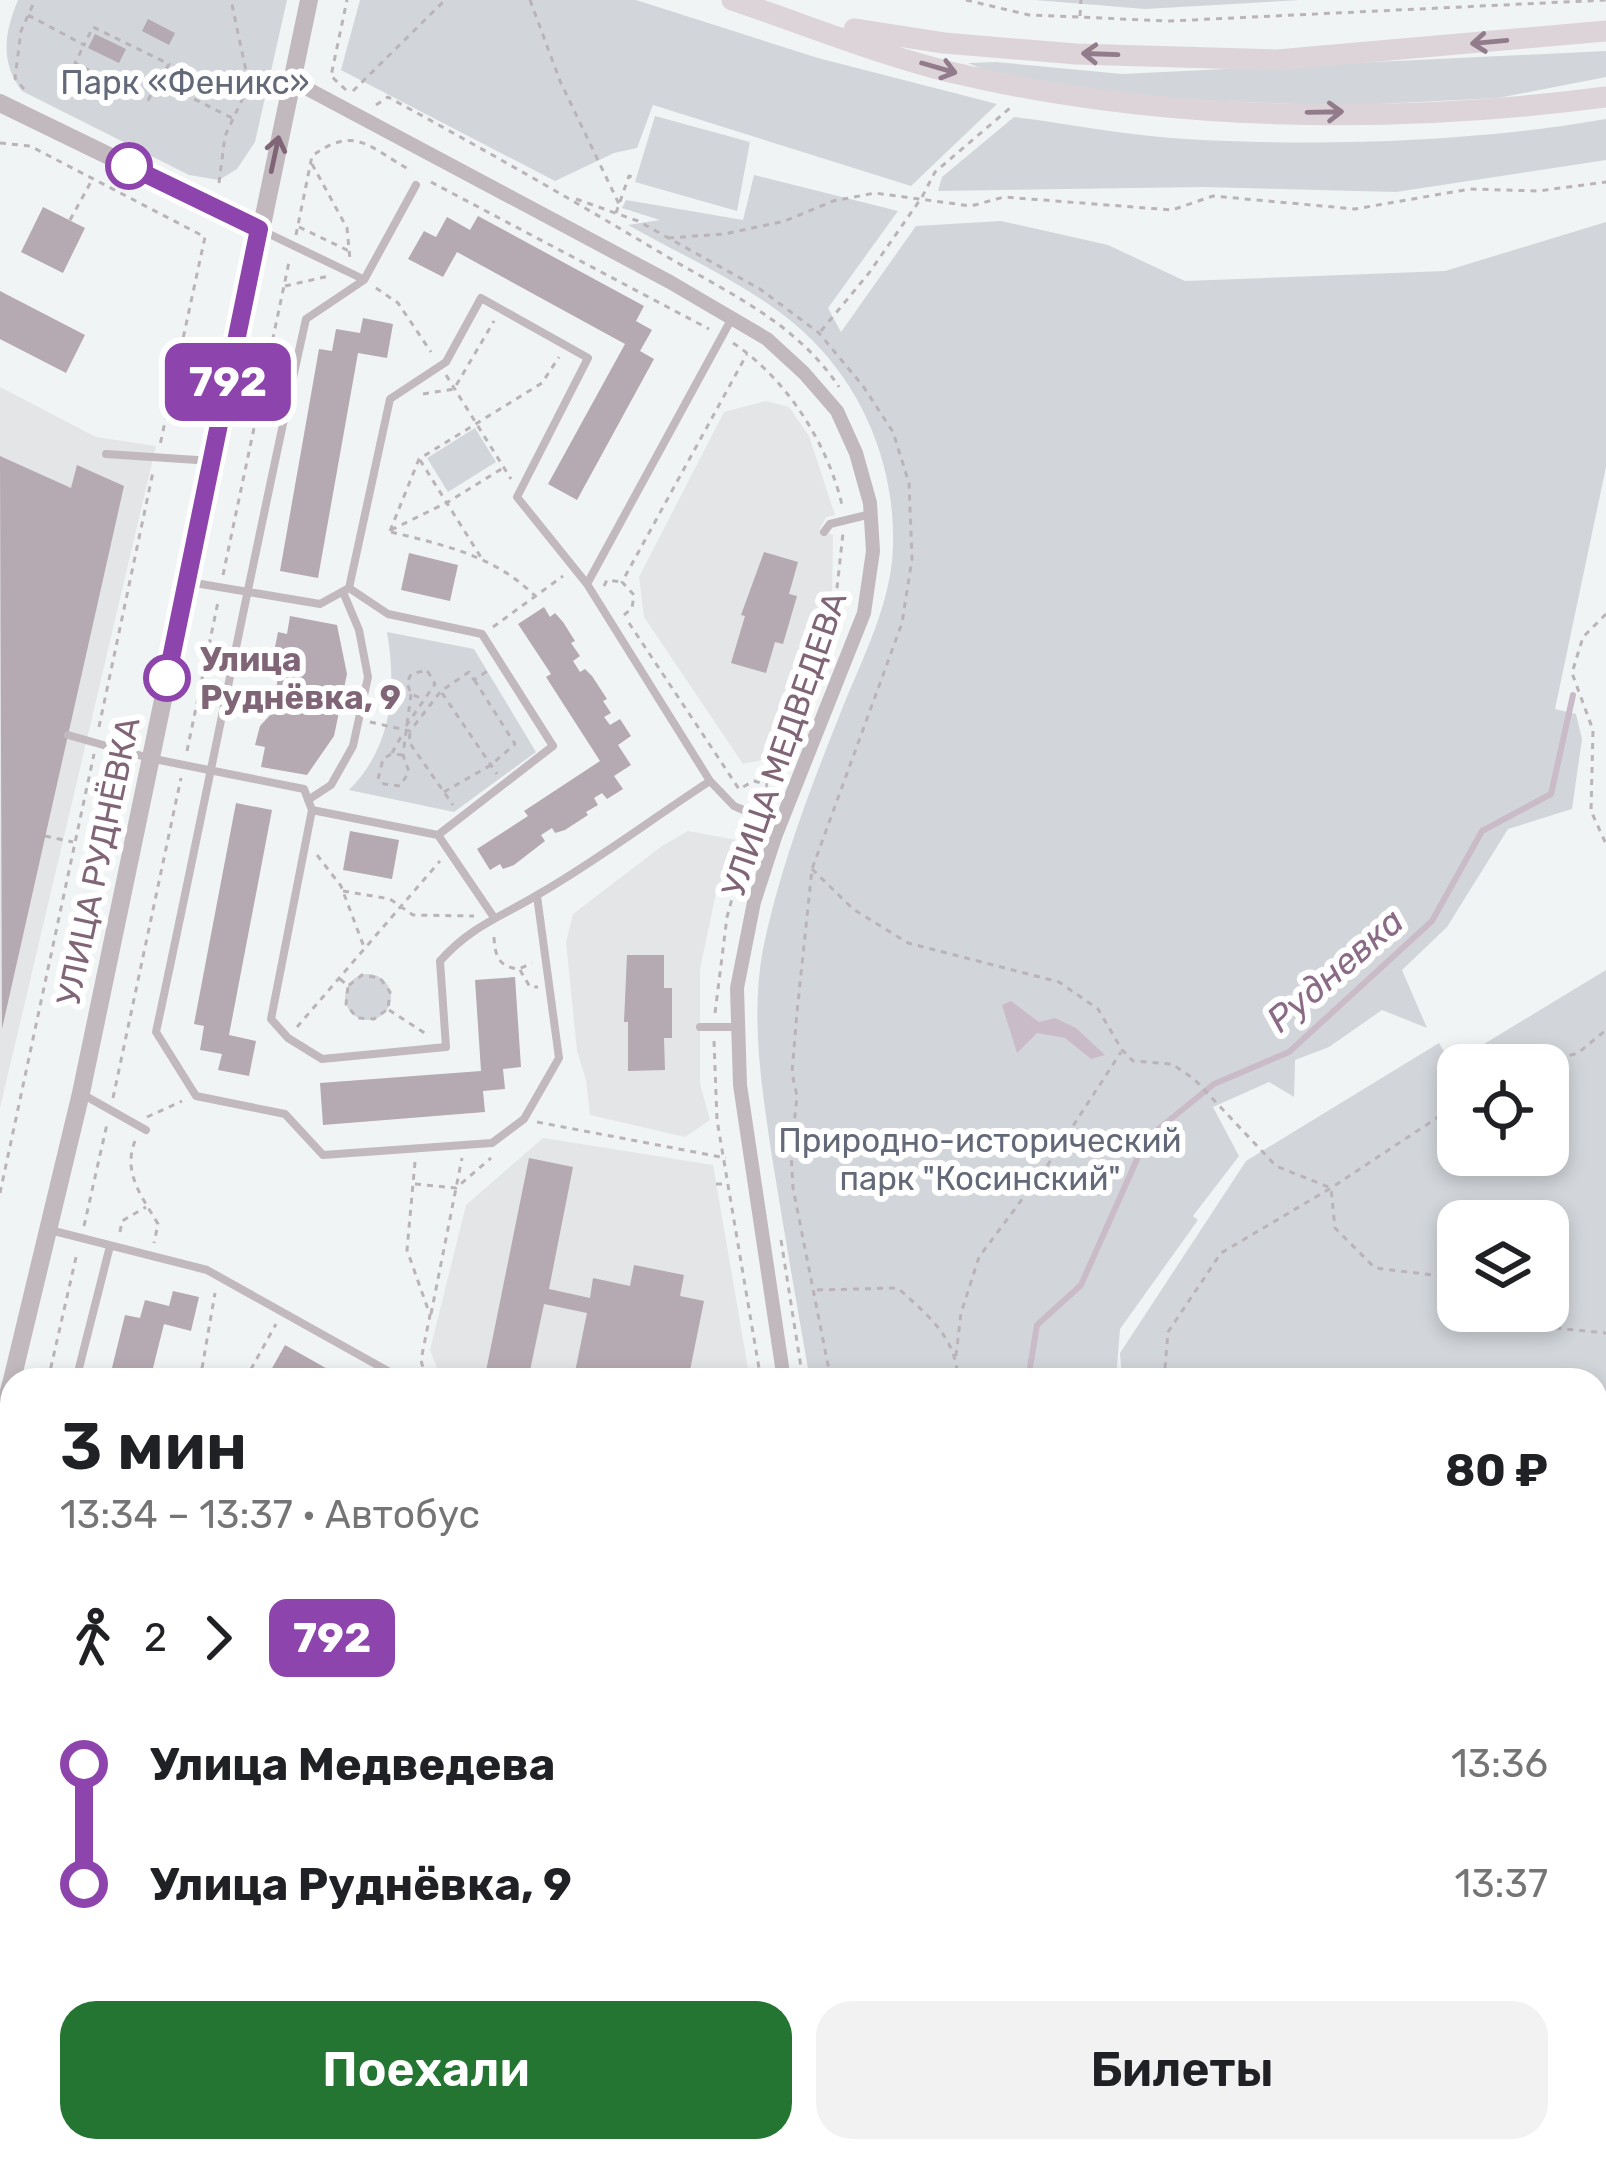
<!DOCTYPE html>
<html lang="ru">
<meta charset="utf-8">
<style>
:root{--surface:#fff;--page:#f2f2f2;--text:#202124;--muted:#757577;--accent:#247531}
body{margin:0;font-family:Rubik,sans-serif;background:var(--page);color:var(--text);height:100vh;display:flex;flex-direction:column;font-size:45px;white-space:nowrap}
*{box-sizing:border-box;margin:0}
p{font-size:39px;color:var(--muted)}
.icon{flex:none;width:66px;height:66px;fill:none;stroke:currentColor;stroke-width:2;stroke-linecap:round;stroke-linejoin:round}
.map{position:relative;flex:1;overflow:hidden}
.details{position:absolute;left:0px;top:1368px;width:1608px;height:795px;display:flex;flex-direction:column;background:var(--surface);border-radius:36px 36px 0 0;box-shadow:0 6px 18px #0003}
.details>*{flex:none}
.badge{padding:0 24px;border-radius:18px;font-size:42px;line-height:78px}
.buttons{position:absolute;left:1437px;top:1044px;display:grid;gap:24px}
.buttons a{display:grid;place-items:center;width:132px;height:132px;border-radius:24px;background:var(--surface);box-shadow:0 6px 18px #0003;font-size:60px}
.map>.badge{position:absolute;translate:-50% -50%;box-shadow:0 0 0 6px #fff}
.legs{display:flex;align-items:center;gap:18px;height:132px;padding:0 60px;font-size:39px}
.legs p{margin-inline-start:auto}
.overview{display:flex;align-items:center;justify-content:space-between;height:204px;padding:0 60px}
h1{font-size:66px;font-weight:600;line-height:90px}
.button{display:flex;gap:24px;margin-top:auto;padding:24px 60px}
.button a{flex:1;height:138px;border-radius:36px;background:var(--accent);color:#fff;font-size:48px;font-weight:600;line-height:138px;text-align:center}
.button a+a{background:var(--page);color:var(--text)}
ul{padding:0 60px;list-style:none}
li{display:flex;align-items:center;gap:42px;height:120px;font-size:45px}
li i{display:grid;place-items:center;width:18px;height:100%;margin:0 15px;background:currentColor}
li i::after{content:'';width:30px;height:30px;margin:-15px;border:9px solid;border-radius:50%;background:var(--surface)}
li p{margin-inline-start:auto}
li:first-child i{background:linear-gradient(#0000 50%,currentColor 0)}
li:last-child i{background:linear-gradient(currentColor 50%,#0000 0)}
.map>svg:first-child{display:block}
.built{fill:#e4e5e6}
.green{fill:#d2d6db;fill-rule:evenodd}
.water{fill:#cabbc8}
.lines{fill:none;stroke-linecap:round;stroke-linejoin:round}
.stream{stroke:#cabbc8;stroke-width:6}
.building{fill:#b5a9b2}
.path{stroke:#bab4b8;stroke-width:3;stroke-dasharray:6 6;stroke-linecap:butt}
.service{stroke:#c1b9be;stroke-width:8}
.minor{stroke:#c1b9be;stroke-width:14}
.tertiary{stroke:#c1b9be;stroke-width:18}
.secondary{stroke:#dcd4d9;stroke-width:21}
.oneway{stroke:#927b8b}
.oneway2{stroke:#806577}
.line-1-casing{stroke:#fff;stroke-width:27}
.line-1{stroke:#8e44ad;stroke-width:18}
.stop-1-dot{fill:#fff;stroke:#8e44ad;stroke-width:6}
.labels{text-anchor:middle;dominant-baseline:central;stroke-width:12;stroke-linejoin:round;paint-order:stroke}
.park-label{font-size:33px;fill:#636978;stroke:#fff}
.stop-label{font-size:33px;font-weight:bold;fill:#806577;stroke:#fff;text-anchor:start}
.street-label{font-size:33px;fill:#806577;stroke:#fff}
.water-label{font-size:36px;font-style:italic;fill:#8b6a86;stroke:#fff}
</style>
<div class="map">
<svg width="1606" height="2162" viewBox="0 0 1606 2162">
<rect width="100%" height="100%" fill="#f1f4f4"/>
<path class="built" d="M0,387L96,437L156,446L0,1108Z
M766,401L789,407L809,436L835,515L826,517L819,530L833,535L832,596L766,759L743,764L644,617L639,577L724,412Z
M688,831L737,840L716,893L700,969V1084L710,1120L685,1137L590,1115L586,1080L577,1051L566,942L573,914L662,846Z
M543,1138L713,1165L750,1380H442L430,1350L466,1205Z
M0,1584L12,1588V1782L0,1778Z
M290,2151H386L373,2162H298Z"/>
<path class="green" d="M18,0H287L255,142L237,169L219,180L189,175L22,91C0,62 4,34 18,0Z
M360,0H636L818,58L997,104L911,186L653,105L637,148L614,153L555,181L341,70Z
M1035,0H1300L1145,9Z
M1606,51V77L1498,98L1341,106L1101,96L994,74L968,63L996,62L1122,74Z
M655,116L750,142L737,211L635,182Z
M1014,117C1071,124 1129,136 1186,139C1320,147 1474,142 1606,119V160L1396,192L1202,187L938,191L942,177Z
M754,175L898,211L828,308L841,332L916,226L1001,221L1108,245L1185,281L1445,271L1606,222V467L1555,709L1576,714L1582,739L1572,809L1508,829L1447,927L1402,970L1427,1028L1382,1010L1329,1047L1295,1060L1294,1097L1269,1082L1213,1107L1239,1156L1193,1216L1198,1220L1120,1329L1116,1380H810C797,1306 784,1231 772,1157C762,1088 750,1019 763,949C780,866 811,787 842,709C863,657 892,602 893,545C895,469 866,394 812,340C762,290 688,259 628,225L660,220L622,208L626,200L743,220Z
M475,428L496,462L448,492L427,458Z
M387,632L474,649L536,752L454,812L349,790C392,747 397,690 387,632Z
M1606,970V2162H449L462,2151H1596V1380H1122L1120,1353L1246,1161L1439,1043L1451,1064ZM1458,1065H1548V1155H1458ZM1458,1221H1548V1311H1458Z
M345 997a23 23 0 1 1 46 0a23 23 0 1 1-46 0Z"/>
<path class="water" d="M1011,1001L1039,1022L1055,1018L1076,1028L1105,1055L1091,1059L1065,1038L1037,1033L1017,1053L1002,1005Z"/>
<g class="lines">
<path class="stream" d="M1028,1380L1037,1325L1081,1285L1146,1139L1214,1084L1289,1052L1432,921L1482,831L1551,794L1573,695
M865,2162L868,2151"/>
</g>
<path class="building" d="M148,19L175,33L169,45L142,31Z
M95,34L126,49L119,63L88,48Z
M43,207L85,228L63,273L21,252Z
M478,216L644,306L636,321L652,330L640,351L654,359L577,500L548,484L625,344L457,252L443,277L408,259L424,231L436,237L447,217L470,230Z
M0,291L85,335L66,373L0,339Z
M363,318L393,324L387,358L358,353L318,578L280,571L319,349L332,351L336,329L360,333Z
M0,456L71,488L77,465L124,486L2,1029Z
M764,552L798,562L789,594L797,596L783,644L775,642L766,673L731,663L745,616L741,615Z
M409,553L458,565L450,601L401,590Z
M544,607L550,617L555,613L563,622L575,641L571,643L580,656L573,661L580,672L585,669L592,676L607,699L603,701L611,713L604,717L610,725L620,719L631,736L618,745L631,765L614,776L623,789L607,799L602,793L594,798L598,805L586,812L588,815L565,830L555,833L552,828L541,835L545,841L514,865L503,869L500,864L490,870L477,849L528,816L524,811L600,761L546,677L551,674L518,624Z
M290,616L337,625L347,674L334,736L307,775L261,767L265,747L255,745L260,726L271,714L280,668L274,652L278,632L287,634Z
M236,803L272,810L229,1035L256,1041L249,1076L218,1070L222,1054L200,1050L204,1026L194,1024Z
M350,831L399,840L392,879L343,870Z
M627,955H664V988H672V1038H664L665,1070L628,1071V1022H624Z
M515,977L521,1067L503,1069L505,1089L483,1091L485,1112L323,1125L320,1083L481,1071L475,980Z
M529,1158L573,1167L549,1289L590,1298L593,1278L630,1286L634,1265L684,1275L680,1296L704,1301L688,1380H615L575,1372L587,1313L544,1304L528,1380L485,1376Z
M173,1291L199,1297L191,1331L164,1324L150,1380H109L125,1315L140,1318L145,1300L169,1306Z
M285,1345L347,1380H279L282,1376L271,1370Z
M12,1662V1781L0,1776V1667Z"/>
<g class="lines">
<path class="path" d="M530,0L560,81L619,204
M966,0L1029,15L1170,21L1606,0
M28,15L84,45L93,27L169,64L148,100L75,63L84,45
M1080,16L1081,0
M162,83L232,118
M24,89L15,78L21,31L35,0
M346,90L331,76L347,0
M353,91L445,0
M376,105L388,97C483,149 578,203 671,259C734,296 797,324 839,387
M0,143L30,146L205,237L160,445
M312,164L347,228L350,260
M431,182L709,329
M219,183L225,136L249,85L231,0
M576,199L638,221L760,289L819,333L863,386L893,432L909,483L912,559L902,623L812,869L797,1012L792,1073L797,1096L791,1153L793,1188L831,1380
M616,213L629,176L636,178
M70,220L92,180
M299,227L349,251
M296,235L312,156C356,124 369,148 412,171
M668,238L724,234L785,221L833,201L875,193L971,206L1004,197L1172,210L1213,196L1355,209L1470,189L1538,191L1606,182
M285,286L329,276
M376,288L398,303L431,352
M821,331L869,273L922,197L935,172L1010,108
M733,343C786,378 828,444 842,505
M446,375L511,479
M423,394L454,389L494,321
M420,460L482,559
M391,530L448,502L503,468
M390,531L419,459L542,383L559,357
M391,532C444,545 495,556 535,596
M223,575L289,262
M604,586L607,580L621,582
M1606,614L1583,637L1572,673L1593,730L1591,811L1606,844
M624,615L632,608L634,595L622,582L747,354
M629,623L739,789L754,781L768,785
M493,627L563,576
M442,693L497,774
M370,722L410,731L441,691L469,672L474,680L489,670
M406,726L435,684L427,670L411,674L407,683L411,694L423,699
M99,727L153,472
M410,733L409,742L453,805
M187,751L218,602
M392,753L402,735
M403,755L391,754L383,759L378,779L384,784L400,786L409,772L403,755L411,694
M444,792L491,765L515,744L475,681
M761,803L836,597L843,533
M45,836L73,842
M317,855L341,886L364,947
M812,869L853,909L908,943L1059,982L1098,1009L1122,1050L1133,1061L1172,1064L1194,1079L1276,1166L1331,1188L1335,1228L1375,1268L1458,1278
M343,891L390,899L413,915L474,916
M494,937C495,955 498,967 519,969L532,963
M520,970L530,987H538
M340,979L348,986L346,1004L357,1018L374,1019L388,1009L390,992L380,978L362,975L348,986
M389,1010L426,1034
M715,1013L727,917L751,829
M297,1027L440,861
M714,1041L717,1120L761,1380
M1535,1065L1578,1053L1606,1030
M113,1098L181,778
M147,1117L182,1101
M537,1122L726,1158
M135,1141C122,1173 143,1198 158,1224L154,1243
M415,1162L407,1250L430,1315L421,1360L426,1380
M415,1184L456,1188L491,1158
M716,1184H728
M0,1193L94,754
M84,1226L107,1124
M120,1232L122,1221L146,1207
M781,1240L803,1380
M817,1290L898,1288C928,1316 956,1336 958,1380
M1525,1311L1545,1327L1606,1333
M431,1314L462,1158
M956,1356L961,1313L979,1257L1047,1166L1121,1052
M48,1380L77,1253
M200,1380L215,1293
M245,1380L276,1324
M1164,1380L1168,1332L1221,1253L1331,1188L1458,1104
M0,1542L12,1505
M0,1557L12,1560
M0,1581L12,1585
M1596,1630L1606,1605
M4,1950L11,1900
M7,2063L12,2041
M538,2151V2162
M1023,2151L1030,2162
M392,2162L406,2151
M500,2162L512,2151
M704,2162L714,2151
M919,2162L922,2151
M1353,2162L1354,2151"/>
<path class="service" d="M416,185L364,280L306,319C253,556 207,795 156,1032L196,1096L285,1114L323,1155L492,1143L524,1119L559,1058L537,896
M263,231L363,279
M106,454L212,461
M824,532L830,524L871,514
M189,582L320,604L349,588L390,399L446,362L481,298L588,358L517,497L587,584L710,781L734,806L779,825
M587,584L732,318
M68,735L149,758L304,789L312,810L271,1019L288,1038L322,1059L446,1047L440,961C471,926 501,917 539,894C598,860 653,818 710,781
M308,800L331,785L353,746L368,677L359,630L343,592
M312,810L438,835L553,746L482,634L388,614L349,588
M438,835L493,916
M700,1027H737
M82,1094L146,1130
M50,1230L207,1270L404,1380
M76,1380L110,1246
M0,1454L12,1461
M0,1790L12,1795
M0,1889L12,1859
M0,1963L12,1966
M0,2072L12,2077
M267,2151L275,2162
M157,2162L163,2151"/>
<path class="minor" d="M291,80L670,282L767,339L804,373L837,411L856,453L870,503L873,551L864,613L775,837L754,902L737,988L740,1085L784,1380
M426,2162L440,2151"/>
<path class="tertiary" d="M0,103L259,229
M12,1380L81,1093L309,0
M0,1424L12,1380"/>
<path class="secondary" d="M732,0C804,24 877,54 950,72C1160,122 1392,125 1606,97
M854,29L944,43L1076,54L1277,60L1606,31"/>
</g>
<defs><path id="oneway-shaft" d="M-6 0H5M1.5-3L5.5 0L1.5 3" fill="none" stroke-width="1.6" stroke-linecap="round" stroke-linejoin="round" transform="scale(3)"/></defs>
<g class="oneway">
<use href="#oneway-shaft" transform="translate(1489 42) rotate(175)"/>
<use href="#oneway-shaft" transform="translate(1100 54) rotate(-178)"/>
<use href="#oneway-shaft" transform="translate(939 68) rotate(16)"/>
<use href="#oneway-shaft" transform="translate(1325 112) rotate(-1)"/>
</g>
<use class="oneway2" href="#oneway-shaft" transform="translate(275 154) rotate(-78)"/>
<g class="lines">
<defs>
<path id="line-1" d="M129,166L259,229L167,678"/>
</defs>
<use href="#line-1" class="line-1-casing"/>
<use href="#line-1" class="line-1"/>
</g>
<g class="stop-1-dot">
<circle cx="129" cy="166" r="21"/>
<circle cx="167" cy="678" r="21"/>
</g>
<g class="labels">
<g class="park-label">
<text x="185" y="82">Парк «Феникс»</text>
<text x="980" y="1140">Природно-исторический<tspan x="980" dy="38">парк "Косинский"</tspan></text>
</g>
<g class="stop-label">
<text x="200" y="659">Улица<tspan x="200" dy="38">Руднёвка, 9</tspan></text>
</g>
<g class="street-label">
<text transform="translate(784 744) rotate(-71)">УЛИЦА МЕДВЕДЕВА</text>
<text transform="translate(98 861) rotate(-78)">УЛИЦА РУДНЁВКА</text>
</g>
<g class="water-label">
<text transform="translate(1335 970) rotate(-41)">Рудневка</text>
</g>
</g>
</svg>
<div class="buttons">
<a><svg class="icon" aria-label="locate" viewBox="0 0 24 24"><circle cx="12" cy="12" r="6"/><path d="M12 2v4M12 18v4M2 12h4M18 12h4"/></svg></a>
<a><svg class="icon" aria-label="layers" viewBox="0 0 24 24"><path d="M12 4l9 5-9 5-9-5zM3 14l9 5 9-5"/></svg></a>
</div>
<b class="badge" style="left:228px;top:382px;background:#8e44ad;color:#fff">792</b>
<section class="details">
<div class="overview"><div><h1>3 мин</h1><p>13:34 – 13:37 · Автобус</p></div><b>80 ₽</b></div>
<div class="legs"><svg class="icon" aria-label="walk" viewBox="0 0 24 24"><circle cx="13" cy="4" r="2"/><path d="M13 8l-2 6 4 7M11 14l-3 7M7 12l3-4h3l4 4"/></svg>2<svg class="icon" aria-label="forward" viewBox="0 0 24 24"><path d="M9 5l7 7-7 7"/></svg><b class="badge" style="background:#8e44ad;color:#fff">792</b></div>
<ul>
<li><i style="color:#8e44ad"></i><b>Улица Медведева</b><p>13:36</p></li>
<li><i style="color:#8e44ad"></i><b>Улица Руднёвка, 9</b><p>13:37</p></li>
</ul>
<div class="button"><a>Поехали</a><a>Билеты</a></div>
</section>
</div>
